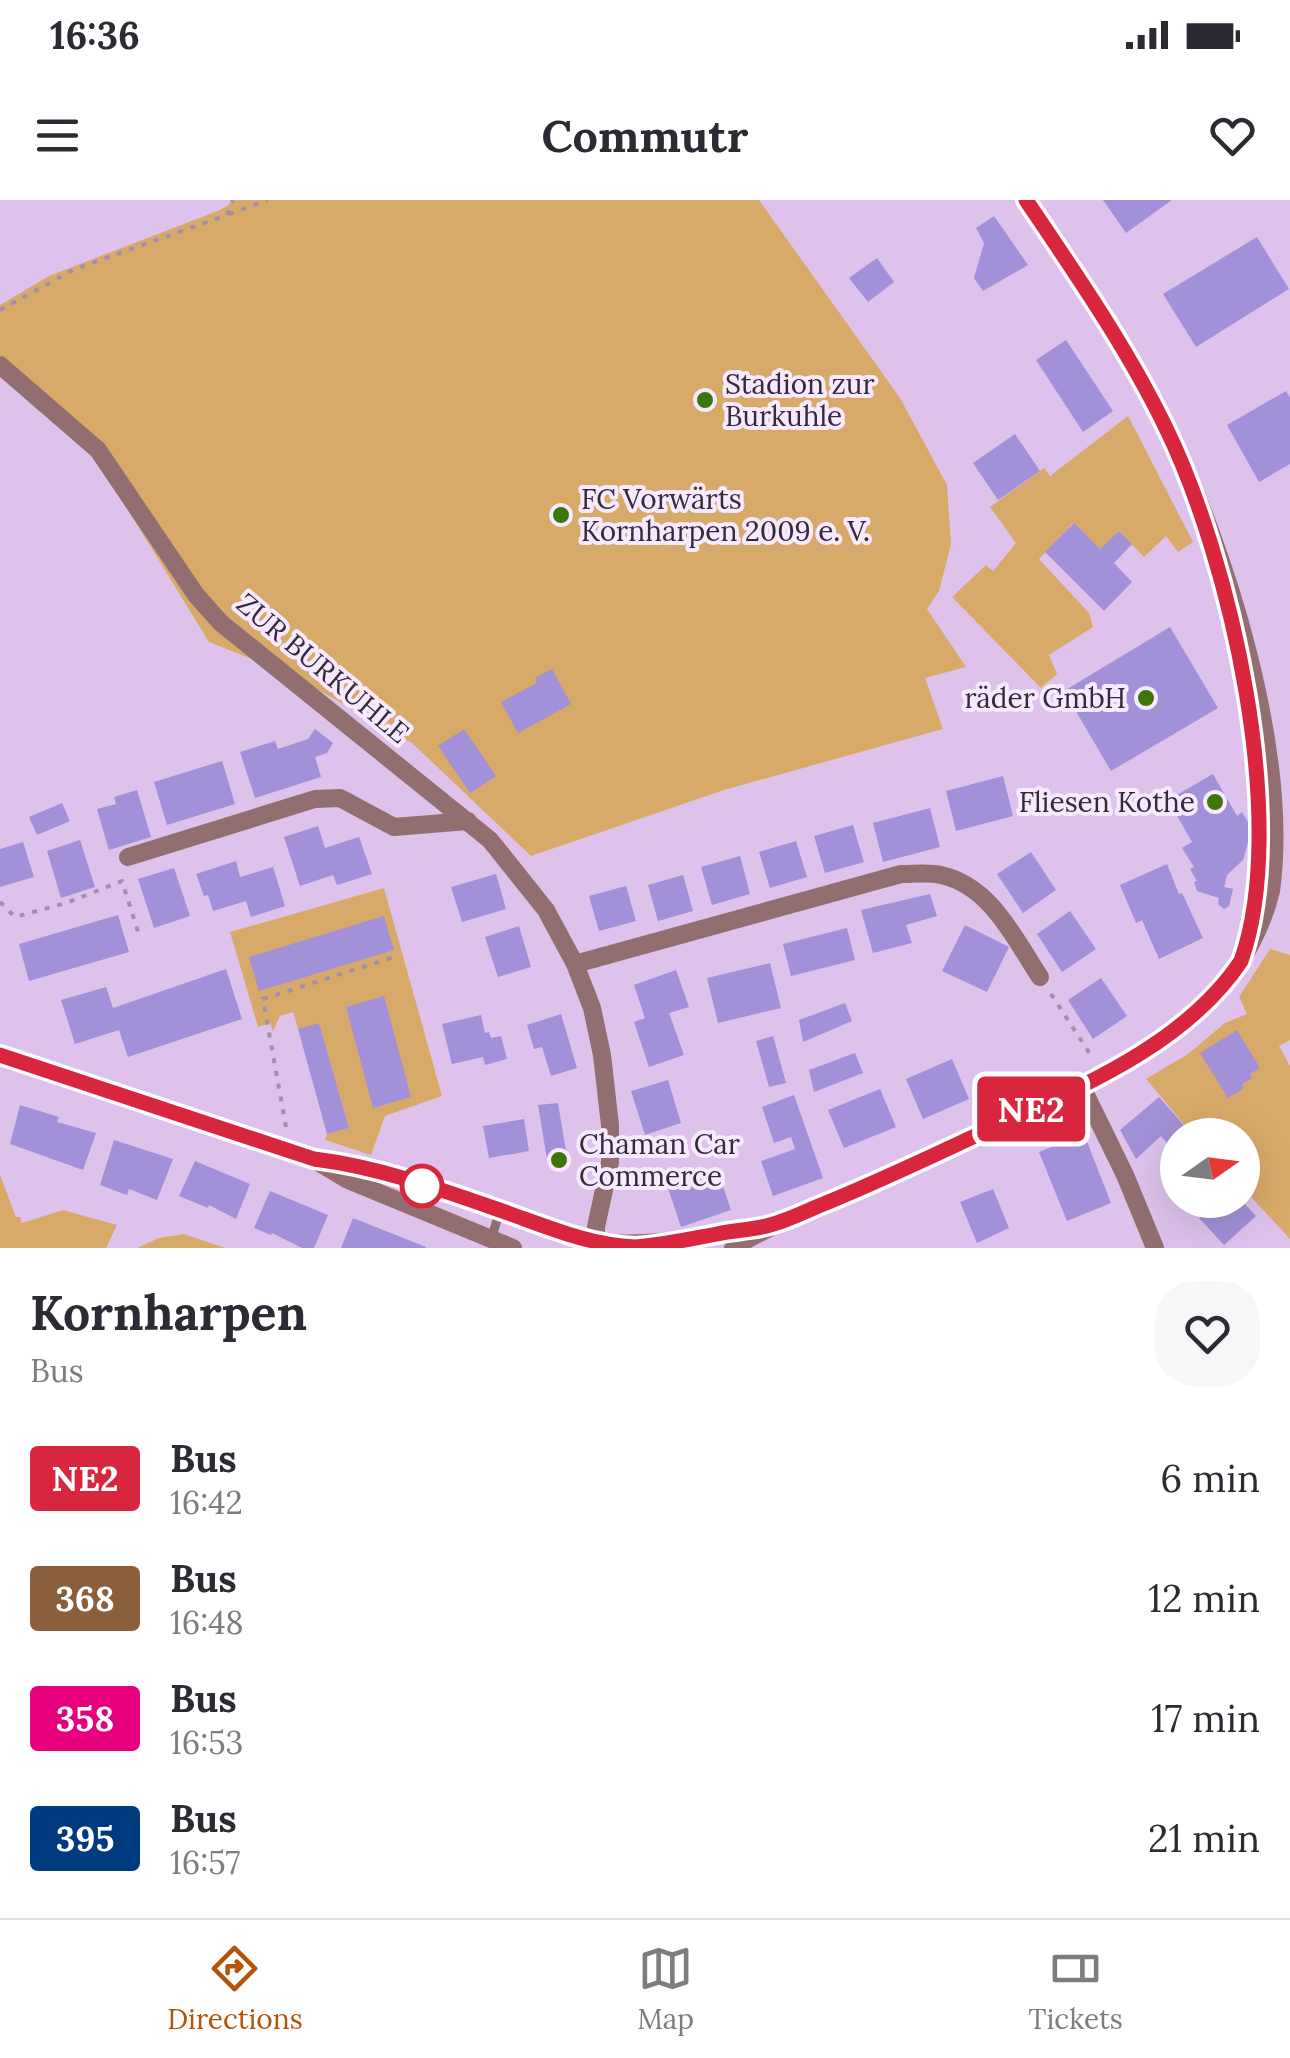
<!DOCTYPE html>
<meta charset="utf-8">
<style>
:root{--surface:#fff;--page:#f7f7f7;--text:#2b2b33;--muted:#7c7c81;--line:#e1e1e2;--accent:#b45309}
body{margin:0;font-family:Lora,serif;background:var(--page);color:var(--text);height:100vh;display:flex;flex-direction:column;font-size:38px;white-space:nowrap}
*{box-sizing:border-box;margin:0}
p{font-size:32px;color:var(--muted)}
.icon{flex:none;width:55px;height:55px;fill:none;stroke:currentColor;stroke-width:2;stroke-linecap:round;stroke-linejoin:round}
.map{position:relative;height:1048px;overflow:hidden}
.drawer{display:flex;flex-direction:column;background:var(--surface);flex:1}
.drawer>*{flex:none}
.badge{padding:0 20px;border-radius:8px;font-size:35px;line-height:65px}
.needle{width:65px;rotate:76deg}
.controls{position:absolute;left:1160px;top:918px;display:grid;gap:20px}
.controls a{display:grid;place-items:center;width:100px;height:100px;border-radius:50%;background:var(--surface);box-shadow:0 10px 40px #0002;font-size:50px}
.map>.badge{position:absolute;translate:-50% -50%;box-shadow:0 0 0 5px #fff}
.round{display:grid;place-items:center;flex:none;width:105px;height:105px;border-radius:40px;background:var(--page)}
.summary{display:flex;align-items:center;justify-content:space-between;height:170px;padding:0 30px}
h1{font-size:48px;font-weight:700;line-height:75px}
ul{padding:0;list-style:none}
li{display:flex;align-items:center;gap:30px;height:120px;padding:0 30px}
li div{flex:1}
li b{display:block;font-size:38px}
li em{font-style:normal}
li .badge{min-width:110px;font-weight:700;text-align:center}
.status{display:flex;justify-content:space-between;align-items:center;height:70px;padding:0 50px;background:var(--surface);direction:ltr}
.status svg{height:28px;fill:currentColor}
header{display:flex;justify-content:space-between;align-items:center;height:130px;padding:0 30px;background:var(--surface);font-size:45px;font-weight:700}
.menu{display:flex;justify-content:space-around;align-items:center;height:140px;border-top:2px solid var(--line);background:var(--surface);font-size:28px;color:var(--muted)}
.menu a{display:grid;justify-items:center;gap:5px}
.menu .current{color:var(--accent)}
.map>svg:first-child{display:block}
.green{fill:#d8aa69}
.building{fill:#a290d8}
.lines{fill:none;stroke-linecap:round;stroke-linejoin:round}
.path{stroke:#a48eae;stroke-width:4;stroke-dasharray:5 8;stroke-linecap:butt}
.service{stroke:#936e70;stroke-width:9}
.minor{stroke:#936e70;stroke-width:18}
.line-casing{stroke:#fff;stroke-width:22}
.line{stroke:#d7263d;stroke-width:15}
.poi-dot{fill:#3d760a;stroke:#f7e9fe;stroke-width:4}
.stop-dot{fill:#fff;stroke:#d7263d;stroke-width:5}
.labels{text-anchor:middle;dominant-baseline:central;stroke-width:8;stroke-linejoin:round;paint-order:stroke}
.poi-label{font-size:28px;fill:#342a39;stroke:#f7e9fe;text-anchor:start}
.street-label{font-size:28px;fill:#342a39;stroke:#f7e9fe}
</style>
<div class="status"><b>16:36</b><svg viewBox="0 0 49 12"><path d="M0 12V9h3v3zM5 12V6h3v6zM10 12V3h3v9zM15 12V0h3v12zM26 1h20v11H26zM47 4h2v5h-2z"/></svg></div>
<header><svg class="icon" aria-label="menu" viewBox="0 0 24 24"><path d="M4 6h16M4 12h16M4 18h16"/></svg>Commutr<svg class="icon" aria-label="heart" viewBox="0 0 24 24"><path d="M12 20l-8-8c-3-5 5-10 8-4 3-6 11-1 8 4z"/></svg></header>
<div class="map">
<svg width="1290" height="1048" viewBox="0 0 1290 1048">
<rect width="100%" height="100%" fill="#dec2eb"/>
<path class="green" d="M236,0H759L900,198L947,285L951,344L939,391L927,409L966,467L925,478L943,529L724,590L531,656L412,543L294,476L209,442L96,258L0,176V105L49,76L220,10Z
M1128,216L1193,342L1178,352L1166,336L1144,357L1119,331L1100,349L1073,323L1039,359L1089,413L1093,427L1049,455L1057,474L1041,488L952,397L986,365L993,371L1016,343L990,307L1044,268L1050,276Z
M384,688L442,896L385,916L371,955L325,940L327,934L349,928L319,824L298,829L293,812L280,816L273,831L270,823L258,827L230,732Z
M1270,749L1290,755V840L1279,846L1290,866V1039L1243,988L1242,935H1193L1146,879L1188,854L1225,823L1247,814L1239,797Z
M0,975L16,1017H20L22,1023L63,1010L117,1025L106,1048H0Z
M184,1034L225,1048H137L159,1038Z"/>
<path class="building" d="M1103,0H1172L1126,33Z
M994,16L1028,65L983,91L974,78L984,43L976,28Z
M1257,37L1289,89L1196,147L1163,94Z
M877,58L894,82L868,102L849,78Z
M1066,140L1113,211L1083,232L1036,160Z
M1286,191L1290,198V264L1259,282L1227,225Z
M1015,234L1040,271L998,300L973,263Z
M1074,323L1100,349L1119,331L1132,344L1114,363L1132,382L1104,411L1045,352Z
M1170,427L1218,508L1111,571L1064,491Z
M552,469L571,504L518,533L501,502L537,483L535,478Z
M315,529L333,543L327,553L315,557L321,577L255,598L240,552L275,541L278,549L308,539Z
M464,529L496,576L470,593L438,546Z
M222,561L235,604L167,625L154,582Z
M1213,574L1237,616L1242,612L1252,628L1243,660L1227,675L1224,687L1233,689L1229,706L1224,709L1218,704L1219,698L1197,691L1194,682L1197,681L1190,669L1194,667L1182,648L1192,642L1168,600Z
M1003,576L1013,616L956,631L946,591Z
M137,590L151,637L109,650L97,609L116,604L114,597Z
M62,603L70,621L37,635L29,617Z
M930,608L940,647L883,662L873,623Z
M853,625L864,662L825,673L814,636Z
M318,626L325,648L359,637L372,674L337,685L333,675L300,686L284,637Z
M80,640L95,687L61,698L47,651Z
M796,641L807,677L770,688L759,652Z
M23,642L34,677L0,687V649Z
M1031,652L1056,690L1023,713L997,674Z
M740,656L750,694L712,705L701,667Z
M236,661L240,677L273,667L285,706L251,717L246,701L213,711L208,695L204,696L196,674Z
M1167,664L1179,694L1182,693L1203,738L1159,759L1142,720L1136,723L1120,685Z
M174,668L190,716L154,728L138,679Z
M496,674L506,709L462,722L451,687Z
M683,675L693,711L658,721L648,685Z
M626,686L636,721L599,731L589,696Z
M930,694L937,716L906,725L912,743L873,753L861,710Z
M1070,711L1096,749L1062,772L1037,734Z
M118,715L129,752L29,781L19,744Z
M384,716L394,750L259,791L249,757Z
M965,725L1009,747L987,792L942,771Z
M519,726L531,767L498,777L485,737Z
M847,728L855,760L791,776L783,744Z
M770,763L781,808L718,823L707,778Z
M226,769L242,819L128,857L119,830L75,844L61,800L106,787L113,808Z
M676,770L689,807L669,813L684,855L649,867L634,822L645,818L634,785Z
M1101,778L1127,816L1093,839L1068,800Z
M384,796L411,897L373,908L346,807Z
M845,803L852,821L803,842L799,820Z
M561,814L577,868L551,876L542,847L534,849L527,825Z
M481,815L485,833L489,832L491,838L501,836L507,859L485,865L483,857L452,864L442,824Z
M319,823L349,928L327,934L298,829Z
M1237,830L1260,868L1250,874L1252,878L1242,884L1244,888L1228,898L1200,853Z
M773,836L786,883L769,887L756,841Z
M855,853L863,873L814,892L809,870Z
M952,859L969,899L923,919L906,879Z
M668,880L681,923L645,935L631,891Z
M880,889L896,927L844,948L828,910Z
M794,895L823,978L773,996L761,961L795,949L791,937L774,943L762,907Z
M1159,897L1189,931L1178,935V942L1171,948L1161,936L1136,959L1120,930Z
M558,903L568,963L548,965L538,905Z
M20,905L59,917L57,922L96,933L83,970L10,944Z
M524,919L529,951L489,958L483,926Z
M1084,934L1111,1003L1067,1021L1039,952Z
M114,940L173,959L157,1000L129,989L127,995L100,985Z
M195,961L250,984L236,1019L209,1005L208,1008L179,996Z
M718,972L731,1010L681,1027L668,988Z
M993,989L1009,1028L977,1043L960,1002Z
M270,991L328,1015L314,1048H302L272,1033L271,1035L254,1028Z
M1219,1000H1241L1256,1016L1224,1045L1199,1018Z
M353,1018L426,1047V1048H341Z"/>
<g class="lines">
<path class="path" d="M229,14L267,0
M0,110L75,69L227,15L233,0
M0,702L15,717L66,703L122,681L140,738
M1051,794L1092,857
M286,927L263,799L397,756"/>
<path class="service" d="M491,1039L500,1011"/>
<path class="minor" d="M0,165L98,250L196,395L221,423L490,640L546,710L575,764L592,808L602,855L610,925V962L596,1027V1048
M128,657L315,599L340,598L394,627L468,621
M575,764L901,674C914,674 929,672 941,675C991,686 1014,738 1040,777
M0,855L314,959L355,964L595,1042C651,1048 704,1036 759,1027
M1081,885L1125,975L1155,1048
M318,962L348,980L513,1048
M733,1048C770,1025 809,1011 849,993C918,962 987,931 1055,897C1097,876 1142,855 1180,827C1224,794 1258,744 1271,691C1290,554 1226,348 1165,225C1126,146 1075,73 1026,0"/>
</g>
<g class="lines">
<defs>
<path id="line" d="M0,855L314,959C380,967 445,991 508,1013C550,1028 590,1045 635,1047C663,1045 690,1039 717,1034C734,1030 753,1030 770,1025C789,1020 808,1010 826,1003C882,980 937,954 992,928C1080,887 1185,845 1241,761C1290,623 1231,360 1165,226C1126,146 1075,73 1026,0"/>
</defs>
<use href="#line" class="line-casing"/>
<use href="#line" class="line"/>
</g>
<g class="poi-dot">
<circle cx="705" cy="200" r="10"/>
<circle cx="561" cy="315" r="10"/>
<circle cx="1146" cy="498" r="10"/>
<circle cx="1215" cy="602" r="10"/>
<circle cx="559" cy="960" r="10"/>
</g>
<circle class="stop-dot" cx="422" cy="986" r="20"/>
<g class="labels">
<g class="poi-label">
<text x="725" y="184">Stadion zur<tspan x="725" dy="32">Burkuhle</tspan></text>
<text x="581" y="299">FC Vorwärts<tspan x="581" dy="32">Kornharpen 2009 e. V.</tspan></text>
<text x="1126" y="498" text-anchor="end">räder GmbH</text>
<text x="1195" y="602" text-anchor="end">Fliesen Kothe</text>
<text x="579" y="944">Chaman Car<tspan x="579" dy="32">Commerce</tspan></text>
</g>
<g class="street-label">
<text transform="translate(323 468) rotate(40)">ZUR BURKUHLE</text>
</g>
</g>
</svg>
<div class="controls">
<a><svg class="needle" viewBox="-14 -14 28 28"><path d="M0-13l5 13h-10z" fill="#e53935"/><path d="M0 13l5-13h-10z" fill="#7c7c81"/></svg></a>
</div>
<b class="badge" style="left:1031px;top:909px;background:#d7263d;color:#fff">NE2</b>
</div>
<section class="drawer">
<div class="summary"><div><h1>Kornharpen</h1><p>Bus</p></div><a class="round"><svg class="icon" aria-label="heart" viewBox="0 0 24 24"><path d="M12 20l-8-8c-3-5 5-10 8-4 3-6 11-1 8 4z"/></svg></a></div>
<ul>
<li><span class="badge" style="background:#d7263d;color:#fff">NE2</span><div><b>Bus</b><p>16:42</p></div><em>6 min</em></li>
<li><span class="badge" style="background:#8b5e3c;color:#fff">368</span><div><b>Bus</b><p>16:48</p></div><em>12 min</em></li>
<li><span class="badge" style="background:#e6007e;color:#fff">358</span><div><b>Bus</b><p>16:53</p></div><em>17 min</em></li>
<li><span class="badge" style="background:#003b80;color:#fff">395</span><div><b>Bus</b><p>16:57</p></div><em>21 min</em></li>
</ul>
</section>
<nav class="menu">
<a class="current"><svg class="icon" aria-label="directions" viewBox="0 0 24 24"><path d="M12 3l9 9-9 9-9-9zM9 14v-3h6M13 9l2 2-2 2"/></svg>Directions</a>
<a><svg class="icon" aria-label="map" viewBox="0 0 24 24"><path d="M3 6l6-2 6 2 6-2v14l-6 2-6-2-6 2zM9 4v14M15 6v14"/></svg>Map</a>
<a><svg class="icon" aria-label="tickets" viewBox="0 0 24 24"><path d="M3 7h18v10H3zM15 7v10"/></svg>Tickets</a>
</nav>
